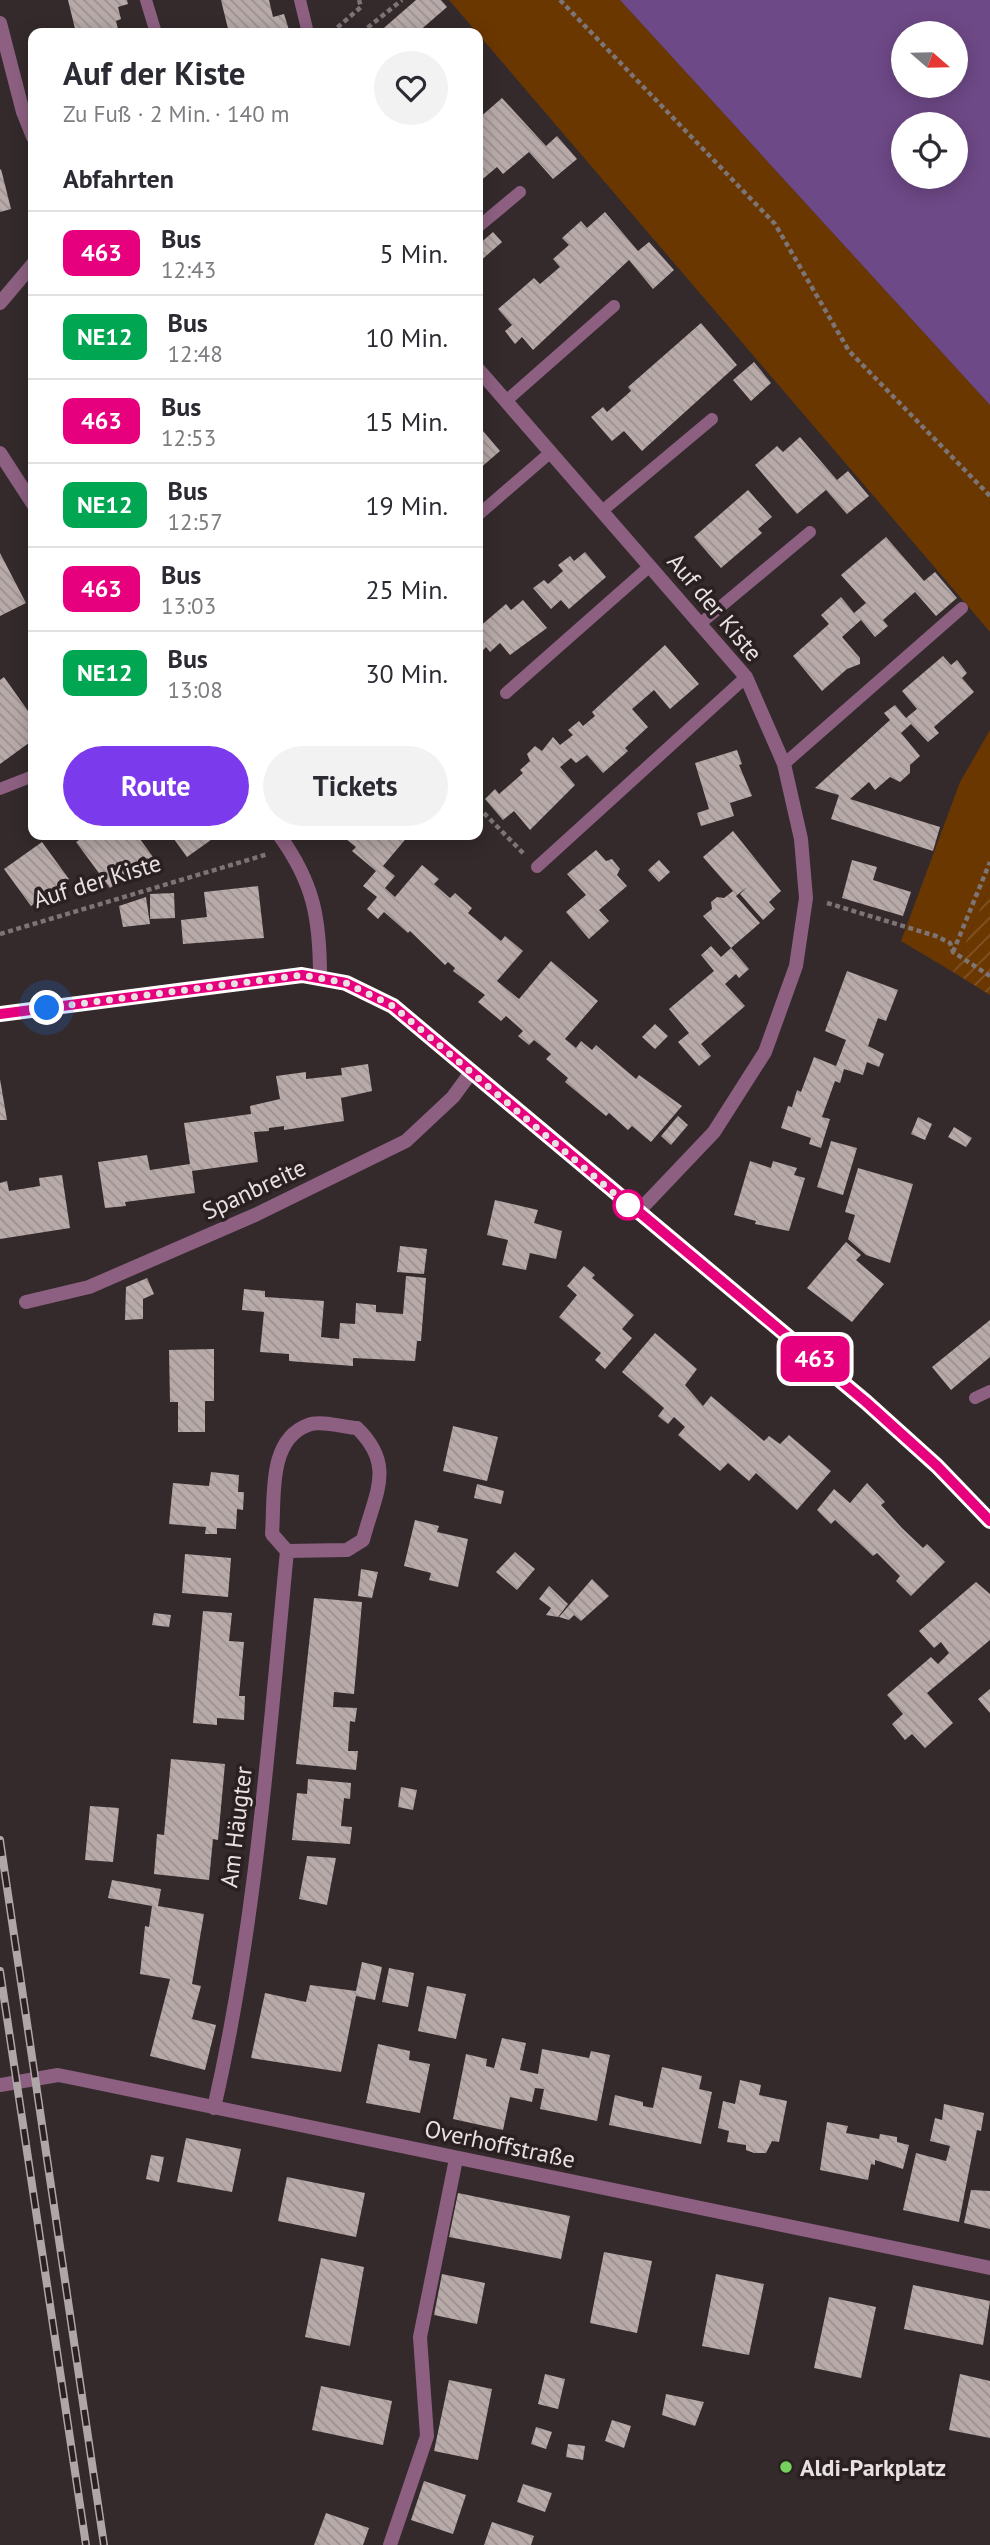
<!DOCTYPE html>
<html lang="de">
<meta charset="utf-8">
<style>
:root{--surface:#fff;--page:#f2f2f3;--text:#2b2b33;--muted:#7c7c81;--line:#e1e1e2;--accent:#7c3aed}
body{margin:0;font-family:"PT Sans",sans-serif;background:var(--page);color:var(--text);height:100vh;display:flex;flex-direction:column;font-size:26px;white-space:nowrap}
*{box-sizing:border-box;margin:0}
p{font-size:23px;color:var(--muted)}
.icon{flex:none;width:38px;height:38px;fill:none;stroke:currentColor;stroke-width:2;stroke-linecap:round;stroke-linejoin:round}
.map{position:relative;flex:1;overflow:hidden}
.drawer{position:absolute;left:28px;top:28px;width:455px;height:812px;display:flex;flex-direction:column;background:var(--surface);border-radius:14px;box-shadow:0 4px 18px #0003}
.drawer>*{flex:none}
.badge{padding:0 14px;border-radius:10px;font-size:24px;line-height:46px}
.needle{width:46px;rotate:110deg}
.fabs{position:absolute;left:891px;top:21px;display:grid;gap:14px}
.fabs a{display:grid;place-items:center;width:77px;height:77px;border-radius:50%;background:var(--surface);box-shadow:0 4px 18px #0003;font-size:35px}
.you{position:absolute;width:35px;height:35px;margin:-18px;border:5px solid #fff;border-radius:50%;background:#1a73e8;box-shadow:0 0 0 10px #1a73e833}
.map>.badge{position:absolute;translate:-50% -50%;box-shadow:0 0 0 4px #fff}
h2{padding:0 35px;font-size:26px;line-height:63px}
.round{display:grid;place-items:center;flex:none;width:74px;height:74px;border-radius:37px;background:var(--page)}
.head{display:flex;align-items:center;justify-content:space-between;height:119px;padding:0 35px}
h1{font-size:33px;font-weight:800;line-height:52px}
.primary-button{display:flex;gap:14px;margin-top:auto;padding:14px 35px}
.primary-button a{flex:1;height:80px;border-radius:42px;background:var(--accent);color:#fff;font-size:28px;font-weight:800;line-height:80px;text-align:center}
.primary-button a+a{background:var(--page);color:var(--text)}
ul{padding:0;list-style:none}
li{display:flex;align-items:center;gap:21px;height:84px;padding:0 35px;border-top:2px solid var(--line)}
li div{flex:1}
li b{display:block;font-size:26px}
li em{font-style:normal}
li .badge{min-width:77px;font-weight:700;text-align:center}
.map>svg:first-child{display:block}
.grass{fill:#6b3700}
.garden{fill:url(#garden-furrows)}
.water{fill:#6e4987;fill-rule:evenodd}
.building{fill:url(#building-back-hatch)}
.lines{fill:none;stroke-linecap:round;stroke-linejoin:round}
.path{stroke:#7c7475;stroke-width:4.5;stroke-dasharray:5 3.5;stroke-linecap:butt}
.lane{stroke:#8d6081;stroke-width:12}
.street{stroke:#8d6081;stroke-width:14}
.rail-casing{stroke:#aea6a7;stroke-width:8}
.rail{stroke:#2a2022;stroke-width:5;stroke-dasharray:16;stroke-linecap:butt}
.line-casing{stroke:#fff;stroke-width:16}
.line{stroke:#e6007e;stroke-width:10}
.walk{stroke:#e8e1e2;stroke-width:7;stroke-dasharray:0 12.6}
.stop-dot{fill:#fff;stroke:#e6007e;stroke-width:3.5}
.poi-dot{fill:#74d25c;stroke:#2a2022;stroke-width:2.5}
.labels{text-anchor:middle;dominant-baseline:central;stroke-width:7;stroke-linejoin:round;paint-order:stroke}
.street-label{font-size:24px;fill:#e8e1e2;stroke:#2a2022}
.poi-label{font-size:24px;font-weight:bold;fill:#e8e1e2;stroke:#2a2022;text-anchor:start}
</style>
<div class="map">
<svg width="990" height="2545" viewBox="0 0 990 2545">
<defs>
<pattern id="garden-furrows" width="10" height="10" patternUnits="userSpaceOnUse" patternTransform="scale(1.75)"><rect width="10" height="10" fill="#6b3700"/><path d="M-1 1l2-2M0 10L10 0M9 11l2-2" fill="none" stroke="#805425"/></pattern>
<pattern id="building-back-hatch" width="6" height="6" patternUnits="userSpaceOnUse" patternTransform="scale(1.75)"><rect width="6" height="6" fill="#b7aaa8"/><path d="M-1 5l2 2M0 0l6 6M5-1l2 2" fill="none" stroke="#9b908f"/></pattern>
</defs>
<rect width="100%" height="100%" fill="#342a2c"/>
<path class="grass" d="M449,0H620L990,405V632Z
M990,730V886L953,972L901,941L960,782Z"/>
<path class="garden" d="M990,886V995L953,972Z"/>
<path class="water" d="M620,0H990V405ZM903,33H956V86H903ZM903,124H956V177H903Z"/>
<path class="building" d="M68,0H127L128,4L118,7L121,19L116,21L119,33H76Z
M221,0H269L273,17L284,14L290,33H229Z
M416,0H441L447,7L417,33H378Z
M502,98L546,146L557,136L577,159L553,179L529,152L503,174L497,167L478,183V119Z
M1,169L11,209L0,212V170Z
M605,212L638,251L649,242L674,270L653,289L629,260L533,350L522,337L515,344L505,331L512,325L498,309L534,278L540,284L560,267L553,259L569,245L562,238L581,221L587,228Z
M493,232L502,242L478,263V245Z
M701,323L737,365L642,451L624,431L612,441L591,417L603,407L607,412L631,391L628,387Z
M754,362L771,383L751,401L733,380Z
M478,425L500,451L478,470Z
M800,437L837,480L848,471L869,496L847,514L826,490L797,514L755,465L777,446L783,452Z
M748,490L772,517L758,529L762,533L721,568L694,537Z
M886,537L924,581L935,572L957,598L936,616L915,592L883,620L888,626L875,637L861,620L842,637L860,658V664L847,669L822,691L793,656L829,624L821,615L841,597L854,613L866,603L841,575Z
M585,552L606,577L569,609L561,600L551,609L533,588L544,580L548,584L563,571L558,565L570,556L574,561Z
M0,553L26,603L0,616Z
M523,600L547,628L510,655L500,643L490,652L486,647L478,655V628L506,604L511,610Z
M665,645L699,684L670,709L654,690L632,709L648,727L625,748L628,751L603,773L587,755L576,763L571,758L560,767L575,785L530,830L514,811L503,820L485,799L495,789L499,794L523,773L520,770L530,761L527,754L535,746L542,751L553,737L560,745L573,735L568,730L579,721L583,726L595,716L592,712Z
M943,656L951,665L957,660L967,673L962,678L974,692L934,727L939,733L928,742L911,724L901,733L920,756L910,765V773L900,782L890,777L875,790L869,782L850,799L940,827L933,851L831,819L839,795L815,788L890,720L884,713L895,705L906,718L917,709L902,691Z
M4,677L33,718V740L0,764V680Z
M737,750L742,764L739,765L752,796L730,803L734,816L701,826L697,813L709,809L695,763Z
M733,831L781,891L769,902L775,909L763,920L740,894L747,887L736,896L760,923L731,948L703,916L712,909L711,902L717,897L724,898L733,891L703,857Z
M87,835H137L153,857L110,888L76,842Z
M171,835H218L187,857Z
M341,835H409L383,866L395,876L385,888L395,897L422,865L439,879L434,884L450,898L455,893L472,908L468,913L501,941L505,936L523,951L497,981L519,999L551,961L598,1001L565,1039L576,1048L581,1041L592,1050L596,1045L636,1079L639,1075L682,1106L651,1142L632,1126L628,1130L609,1113L606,1116L565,1082L568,1078L546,1059L551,1054L534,1040L529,1045L518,1036L523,1031L506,1016L501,1021L478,1002L485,995L453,971L455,968L448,962L445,965L410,931L408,933L384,912L378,919L367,909L377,897L363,886L376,871L352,851L356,847Z
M42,842L69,879L31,906L4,869Z
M596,850L606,861L612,859L620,869L617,875L627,886L599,910L609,921L589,939L566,912L586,895L567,874Z
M659,860L670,872L659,882L648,870Z
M852,860L877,867L873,880L911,892L903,916L842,898Z
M258,886L264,938L183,944L181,920L207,917L204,892Z
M174,893L175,918L150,919V894Z
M146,897L150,924L123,927L119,906Z
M711,946L721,957L731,948L749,969L739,978L736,974L725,984L745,1006L701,1044L711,1056L699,1066L678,1042L689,1033L669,1009L714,971L701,955Z
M847,971L898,990L886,1021L878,1018L868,1046L884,1054L879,1067L867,1062L863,1075L844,1069L840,1083L835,1081L822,1117L830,1119L821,1148L809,1144L811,1138L781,1128L788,1106L792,1107L797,1090L801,1092L814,1057L836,1066L846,1040L825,1031Z
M655,1024L668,1036L655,1049L642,1037Z
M368,1064L372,1091L341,1098L344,1121L284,1130V1126L269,1128V1131L254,1132L258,1162L192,1171L195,1193L125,1202L126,1206L105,1208L98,1162L147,1155L150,1170L190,1164L184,1123L251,1114L250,1106L280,1099L276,1076L306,1072V1079L342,1075L341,1068Z
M0,1079L7,1120H0Z
M678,1116L688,1125L671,1145L661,1136Z
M918,1117L932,1124L925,1140L911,1134Z
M954,1127L972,1138L966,1147L948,1137Z
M831,1141L857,1148L843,1195L817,1187Z
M750,1161L771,1168L773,1161L797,1168L794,1175L805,1178L789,1231L755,1224L756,1221L734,1215Z
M858,1168L913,1184L890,1263L866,1255L848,1239L855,1215L845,1212Z
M62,1175L70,1228L0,1239V1183L7,1181L9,1191L40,1186L39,1178Z
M495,1200L538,1210L534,1223L562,1231L556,1259L530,1253L526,1270L502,1265L508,1240L487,1235Z
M846,1242L861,1255L856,1260L884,1284L852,1322L807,1288Z
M400,1246L427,1249L424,1274L397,1272Z
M584,1266L595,1275L592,1278L634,1315L622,1329L632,1338L605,1369L595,1360L601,1353L559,1317L577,1295L567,1286Z
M406,1276L426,1278L421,1341H417L415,1361L353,1358V1366L289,1361V1354L260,1352L264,1312L242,1310L244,1289L265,1291V1297L324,1301L321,1337L339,1339L340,1323L355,1324L356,1303L376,1305V1312L403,1314Z
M147,1278L154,1294L143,1299V1319L125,1320L126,1287Z
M990,1320V1357L951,1390L932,1367Z
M655,1333L697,1369L685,1385L703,1406L711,1396L764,1441L769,1436L780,1444L789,1435L831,1471L797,1510L756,1473L749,1481L728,1463L720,1471L678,1435L685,1427L674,1417L668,1424L658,1416L664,1408L622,1372Z
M214,1349V1401H205V1432H178V1402H170L169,1350Z
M453,1426L498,1437L487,1481L443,1471Z
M211,1472L239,1475L238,1492H244L243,1510L237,1509L236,1529L217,1528V1534H205L206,1527L169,1524L173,1483L209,1486Z
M867,1483L885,1502L881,1505L902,1528L923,1548L927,1544L945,1562L911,1596L896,1581L900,1576L877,1553L873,1556L835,1520L831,1524L817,1510L834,1489L850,1503Z
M477,1484L504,1491L501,1504L474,1498Z
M415,1520L439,1526L437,1532L468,1539L458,1587L429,1580L431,1573L404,1566Z
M515,1552L535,1569L517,1590L496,1572Z
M185,1554L231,1558L228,1597L182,1593Z
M361,1569L378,1572L372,1598L358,1596Z
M592,1579L609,1596L581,1621L574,1615L569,1620L559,1617Z
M976,1582L990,1594V1640L927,1693L953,1723L925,1748L912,1734L905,1740L892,1724L903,1714L887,1695L931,1657L938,1664L949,1653L941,1642L934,1648L919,1631Z
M549,1586L568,1604L558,1617L546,1615L551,1608L539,1599Z
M314,1598L362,1602L354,1694L334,1692L333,1707L357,1708L355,1722L350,1721L348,1751H358L356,1770L296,1764Z
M203,1611L232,1613L229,1641L244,1642L239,1696H245L244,1720L217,1718V1725L193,1723Z
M154,1613L171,1615L169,1627L152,1625Z
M990,1689V1713L978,1699Z
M171,1759L225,1764L218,1840L213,1839L209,1880L154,1874L157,1834L164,1835Z
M308,1779L351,1783L350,1799L344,1798L341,1826L352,1827L350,1844L292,1840L297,1793L307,1794Z
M401,1787L417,1790L413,1810L398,1807Z
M90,1806L119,1808L113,1862L85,1860Z
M307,1856L336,1858L327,1905L299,1899Z
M112,1880L161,1889L158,1906L204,1914L192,1984L201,1986L192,2019L216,2025L205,2070L150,2056L170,1979L140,1974L145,1926L149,1927L152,1906L108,1898Z
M362,1962L382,1967L375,2000L356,1996L341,2072L251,2058L265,1993L306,2002L310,1985L356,1991Z
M389,1968L414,1973L408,2007L382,2002Z
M427,1986L466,1994L456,2039L418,2031Z
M502,2038L526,2043L520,2070L538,2074L542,2049L589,2058L591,2051L610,2055L597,2121L540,2109L544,2089L535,2088L532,2102L510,2097L503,2130L453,2119L466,2054L487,2059L486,2066L494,2068Z
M378,2044L410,2051L409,2060L430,2064L420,2113L366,2103Z
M662,2067L702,2076L699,2089L712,2092L701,2144L609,2125L615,2095L643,2102V2106L653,2108Z
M740,2080L761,2085L759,2095L787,2101L779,2142L772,2141L766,2153H754L746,2150V2145L727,2142L729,2131L718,2128L723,2101L735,2104Z
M944,2104L984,2113L981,2131L977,2130L959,2222L903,2210L916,2153L946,2161L950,2146L930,2141L935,2118L942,2120Z
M827,2122L848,2126L846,2133L879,2139L880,2134L897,2137V2142L909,2145L903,2169L875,2160V2165L871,2164L868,2180L820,2170Z
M186,2138L241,2149L232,2192L177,2182Z
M151,2155L164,2157L159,2182L146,2179Z
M287,2177L365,2193L356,2237L278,2221Z
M971,2190L990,2191V2229L964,2223Z
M458,2193L570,2216L561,2259L449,2237Z
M604,2252L652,2261L637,2333L590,2323Z
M321,2258L364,2267L350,2346L305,2337Z
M442,2274L485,2283L477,2324L434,2315Z
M716,2274L764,2284L749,2355L702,2346Z
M913,2285L990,2301L983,2345L904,2329Z
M829,2297L876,2307L861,2378L814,2368Z
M545,2374L565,2379L558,2409L538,2404Z
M960,2374L990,2381V2438L949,2430Z
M449,2380L492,2389L478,2460L434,2451Z
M321,2386L392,2401L383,2445L312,2430Z
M666,2394L704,2402L695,2426L662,2415Z
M612,2420L631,2426L624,2448L605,2441Z
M536,2427L552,2432L546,2449L531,2444Z
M568,2444L585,2446L583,2460L566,2457Z
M424,2481L466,2495L453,2534L411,2520Z
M523,2484L552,2493L545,2512L517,2502Z
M326,2513L369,2528L363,2545H314Z
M492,2522L534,2536L531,2545H484Z"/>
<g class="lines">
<path class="path" d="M560,0L775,224L849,351L990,496
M331,33L361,7L359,0
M361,33L402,0
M478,807L524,854
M827,903L936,936L950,943L953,952L990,976
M0,934L268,854
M953,952L990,862"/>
<path class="lane" d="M146,0L156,33
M300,0L308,33
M478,227L520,192
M506,401L614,306
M602,511L712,419
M478,515L551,452
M701,623L810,532
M506,693L650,566
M784,764L962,608
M0,789L33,776
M537,867L746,677
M975,1398L990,1391"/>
<path class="street" d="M0,23L23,112L33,137
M0,303L33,264
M478,369L746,677L784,764L801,839L806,898L796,966L765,1052L714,1132L637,1213
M0,453L33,504
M279,835C314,883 320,919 320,977
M0,1014L302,975L346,983L393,1006L866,1402L937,1466L990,1521
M26,1302L89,1287L255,1215L406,1141L453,1097L472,1071
M0,2085L58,2075L78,2079L990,2268
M214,2108C256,1925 269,1737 287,1551L347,1550L363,1540C375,1493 396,1466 357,1428C344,1427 320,1420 308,1425C267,1440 275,1499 272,1534L287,1551
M390,2545L427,2436L420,2337L456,2159"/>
<defs>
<path id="rail" d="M0,1840L104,2545
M0,1971L86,2545"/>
</defs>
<use href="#rail" class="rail-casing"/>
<use href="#rail" class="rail"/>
</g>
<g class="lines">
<defs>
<path id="line" d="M0,1014L302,975L346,983L393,1006L866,1402L937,1466L990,1521"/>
</defs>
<use href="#line" class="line-casing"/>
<use href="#line" class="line"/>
<path class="walk" d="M47,1008L302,975L346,983L393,1006L628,1205"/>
</g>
<circle class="stop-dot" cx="628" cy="1205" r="14"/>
<circle class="poi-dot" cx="786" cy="2467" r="7"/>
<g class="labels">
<g class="street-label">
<text transform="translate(715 607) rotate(50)">Auf der Kiste</text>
<text transform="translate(97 881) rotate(-17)">Auf der Kiste</text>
<text transform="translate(254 1189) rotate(-25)">Spanbreite</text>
<text transform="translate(236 1827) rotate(-83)">Am Häugter</text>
<text transform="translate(500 2144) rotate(12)">Overhoffstraße</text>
</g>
<g class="poi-label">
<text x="800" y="2467">Aldi-Parkplatz</text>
</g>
</g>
</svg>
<div class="fabs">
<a><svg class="needle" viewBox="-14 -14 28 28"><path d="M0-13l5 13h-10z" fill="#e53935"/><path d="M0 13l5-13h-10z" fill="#7c7c81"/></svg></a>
<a><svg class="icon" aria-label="locate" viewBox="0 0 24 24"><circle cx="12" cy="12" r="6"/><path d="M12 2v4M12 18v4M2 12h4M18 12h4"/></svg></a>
</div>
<div class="you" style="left:47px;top:1008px"></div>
<b class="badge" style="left:815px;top:1359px;background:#e6007e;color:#fff">463</b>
<section class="drawer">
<div class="head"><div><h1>Auf der Kiste</h1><p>Zu Fuß · 2 Min. · 140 m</p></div><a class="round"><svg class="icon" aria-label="heart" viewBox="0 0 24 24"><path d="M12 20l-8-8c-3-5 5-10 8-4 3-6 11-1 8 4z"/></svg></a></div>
<h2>Abfahrten</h2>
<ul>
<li><span class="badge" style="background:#e6007e;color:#fff">463</span><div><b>Bus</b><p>12:43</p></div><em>5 Min.</em></li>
<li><span class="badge" style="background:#00a651;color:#fff">NE12</span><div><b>Bus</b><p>12:48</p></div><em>10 Min.</em></li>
<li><span class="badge" style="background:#e6007e;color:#fff">463</span><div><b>Bus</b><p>12:53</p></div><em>15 Min.</em></li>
<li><span class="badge" style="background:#00a651;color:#fff">NE12</span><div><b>Bus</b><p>12:57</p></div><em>19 Min.</em></li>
<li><span class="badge" style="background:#e6007e;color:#fff">463</span><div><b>Bus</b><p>13:03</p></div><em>25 Min.</em></li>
<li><span class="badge" style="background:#00a651;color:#fff">NE12</span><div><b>Bus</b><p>13:08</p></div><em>30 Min.</em></li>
</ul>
<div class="primary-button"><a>Route</a><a>Tickets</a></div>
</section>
</div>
